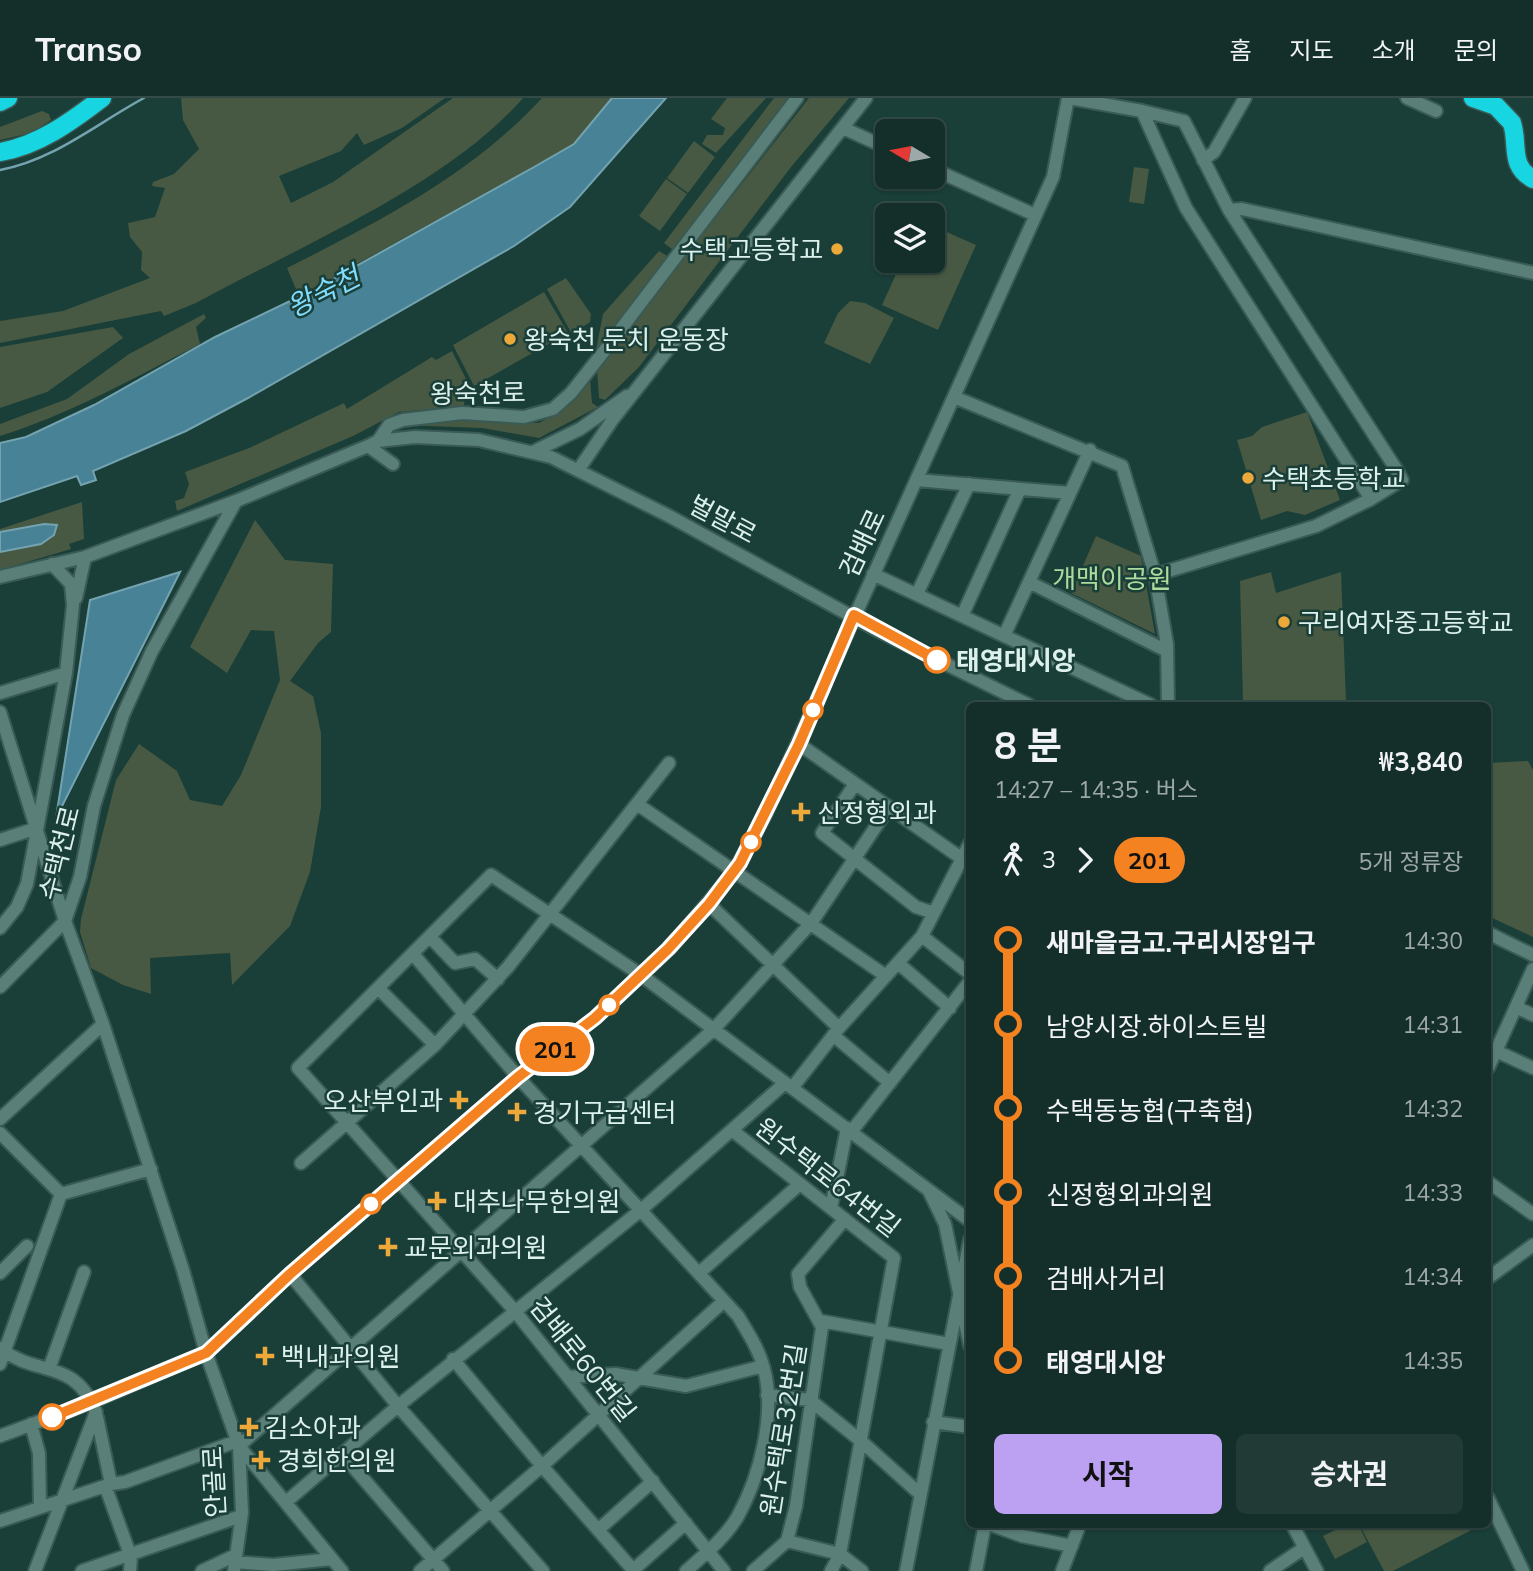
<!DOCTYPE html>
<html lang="ko">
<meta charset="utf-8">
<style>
:root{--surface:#142e2a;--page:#213a36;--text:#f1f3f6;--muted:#9da8a8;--line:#334a47;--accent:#bca0f2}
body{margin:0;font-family:Mulish,"Noto Sans KR",sans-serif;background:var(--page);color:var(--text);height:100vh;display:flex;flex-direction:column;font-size:26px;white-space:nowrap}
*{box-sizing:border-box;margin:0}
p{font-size:23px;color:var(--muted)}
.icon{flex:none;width:38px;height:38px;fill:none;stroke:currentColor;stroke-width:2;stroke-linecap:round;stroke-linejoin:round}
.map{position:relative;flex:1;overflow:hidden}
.side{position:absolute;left:966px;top:604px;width:525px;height:826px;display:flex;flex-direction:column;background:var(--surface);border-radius:10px;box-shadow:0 2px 5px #0004,0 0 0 2px var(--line)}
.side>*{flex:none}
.badge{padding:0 14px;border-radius:23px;font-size:24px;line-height:46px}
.needle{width:46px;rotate:280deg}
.tools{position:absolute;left:875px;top:21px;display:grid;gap:14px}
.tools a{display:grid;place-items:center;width:70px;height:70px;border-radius:10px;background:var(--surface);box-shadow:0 2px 5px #0004,0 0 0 2px var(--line);font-size:35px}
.map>.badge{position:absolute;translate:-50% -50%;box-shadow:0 0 0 4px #fff}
.legs{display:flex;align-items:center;gap:10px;height:77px;padding:0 28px;font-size:23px}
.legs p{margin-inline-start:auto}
.head{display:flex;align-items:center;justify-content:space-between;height:119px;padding:0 28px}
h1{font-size:38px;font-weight:700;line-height:52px}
.cta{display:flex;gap:14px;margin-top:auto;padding:14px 28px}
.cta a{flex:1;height:80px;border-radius:10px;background:var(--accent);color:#111;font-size:28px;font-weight:700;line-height:80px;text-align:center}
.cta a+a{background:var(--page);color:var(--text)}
ul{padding:0 28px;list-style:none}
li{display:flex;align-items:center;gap:24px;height:84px;font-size:26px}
li i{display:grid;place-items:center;width:10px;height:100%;margin:0 9px;background:currentColor}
li i::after{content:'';width:18px;height:18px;margin:-9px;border:5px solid;border-radius:50%;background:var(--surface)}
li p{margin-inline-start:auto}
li:first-child i{background:linear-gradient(#0000 50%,currentColor 0)}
li:last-child i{background:linear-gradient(currentColor 50%,#0000 0)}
header{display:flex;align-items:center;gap:42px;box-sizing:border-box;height:98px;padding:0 35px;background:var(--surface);border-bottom:2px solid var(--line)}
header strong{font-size:33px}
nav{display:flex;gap:38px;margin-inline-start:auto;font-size:24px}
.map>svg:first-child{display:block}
.green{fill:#475942}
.water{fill:#488297;stroke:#74a3b0;stroke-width:2}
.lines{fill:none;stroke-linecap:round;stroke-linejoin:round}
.stream{stroke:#74a3b0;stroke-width:2.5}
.minor-casing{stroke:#395a55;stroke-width:16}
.highway-casing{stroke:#395a55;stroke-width:21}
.minor{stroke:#5a7f78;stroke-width:12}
.highway{stroke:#17d6e2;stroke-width:18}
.line-1-casing{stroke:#fff;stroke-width:16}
.line-1{stroke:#f58220;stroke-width:10}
.poi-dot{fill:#eca93a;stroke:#1a3e38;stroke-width:2.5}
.stop-1-dot{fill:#fff;stroke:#f58220;stroke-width:3.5}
.labels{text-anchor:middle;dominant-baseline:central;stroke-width:5;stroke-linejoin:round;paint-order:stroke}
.poi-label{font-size:26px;fill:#dcf0ec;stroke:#1a3e38;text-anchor:start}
.street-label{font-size:26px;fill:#dcf0ec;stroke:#1a3e38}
.park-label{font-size:26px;fill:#abdc9d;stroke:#1a3e38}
.stop-label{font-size:26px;font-weight:bold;fill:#dcf0ec;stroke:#1a3e38;text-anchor:start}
.water-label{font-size:28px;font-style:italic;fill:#81dcfd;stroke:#1a3e38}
</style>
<header>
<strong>Transo</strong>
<nav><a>홈</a><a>지도</a><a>소개</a><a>문의</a></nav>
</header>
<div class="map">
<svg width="1533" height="1473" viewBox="0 0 1533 1473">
<rect width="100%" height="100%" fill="#1a3e38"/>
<path class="green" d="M181,0H445L402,30L364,47L357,35L341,53L279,78L291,105L333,84L453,0H523C448,87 298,149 196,205L164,218L161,213L0,245V223L63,213L150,180L141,172L142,154L130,139L128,125L155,119L165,90L152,88L153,84L174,76L199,51L183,22Z
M542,0H612L574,46L299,198L287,170C380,123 471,77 542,0Z
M727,0H766L716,55L702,46L707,37H723L725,30L711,21Z
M774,0H793L673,152L664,145Z
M809,0H849L791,69L639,269L605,302L599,300L597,271Z
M42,13L49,16L51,22L31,35L0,42V29Z
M694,43L715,59L688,95L667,80Z
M1134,69L1149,71L1144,106L1129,104Z
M666,81L687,96L660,133L639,118Z
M933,128L976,147L938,232L882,207L902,163H933Z
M659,153L669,159L596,252L603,216Z
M566,180L591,216L590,224L572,236L547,191Z
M544,194L568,235L474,288L453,247Z
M850,203L865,205L894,220L870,266L824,245L838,215Z
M204,216L206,220L196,229L200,246C134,280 70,316 0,338V326L67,301L129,256Z
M113,229L123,240L47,294L0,310V249Z
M452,253L466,281L464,308L399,314L353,338L177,413L175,403L184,400L189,386L185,374L249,350L344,305L347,311L432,259L436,262Z
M590,280L592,305L598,309L539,340L482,330L403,327L453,321L539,325L557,315Z
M1307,314L1340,402L1305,417L1287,413L1261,422L1237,342L1252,338L1262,329Z
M82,404L84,441L69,446L71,451L0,472V431Z
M255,422L285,462L333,466L331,534L318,545L290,583L313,598L321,635V709L310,774L290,828L232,887L230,855L150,860L151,896L123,887L91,870L80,834L81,821L116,682L139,646L177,673L190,702L222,708L241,677L280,582L274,533L251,532L227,575L190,549Z
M1096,438L1141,458L1155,536L1071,495Z
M1271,474L1276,495L1341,474L1346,603L1243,605L1240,483Z
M1528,663L1533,672V839L1488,818V665Z
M1347,1426H1358L1367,1444L1335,1461L1323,1438Z
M1359,1426H1481V1427L1393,1473H1384Z"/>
<path class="water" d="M612,0H666L570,109L514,148L248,300L186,333L93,373L96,382L81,387L77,378L0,404V345L26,339L94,307L215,239L315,191L534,69L574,46Z
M44,426L57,427L54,437L41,446L0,454V434Z
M180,474L56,720L90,502Z"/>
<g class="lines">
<path class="stream" d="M0,72C54,62 96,26 144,0"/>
<defs>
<path id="minor" d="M1069,0L1142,13L1186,110L1371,401L1316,428L1155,477
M1407,0L1436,13
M1142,13L1184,23L1229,112
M843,30L887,50
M1203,62L1214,54L1245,0
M933,71L1035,117
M954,299L1122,368L1155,477L1167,546L1168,607
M378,343L415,339L479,342L551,359L669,418L875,531L1029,607
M368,348L393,366
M535,353L580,331L627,298
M579,371L613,321L866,0
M916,382L1070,395
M1371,401L1402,382L1398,374L1229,112L1242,111L1533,175
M873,476L1151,607
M0,479L85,459L236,403L368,348L378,343L389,327L403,322L462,315L524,319L553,311L571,295L605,252L797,0
M1029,484L1167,553
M917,496L969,386
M76,500L85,459
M962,518L1020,391
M1004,538L1090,352
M0,595L66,575
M0,614L65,823L103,926L183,1172L206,1255L239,1348L242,1415L234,1473
M799,646L961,760
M855,686L822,735L916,809L934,815
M637,706L886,878
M0,742L37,730
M709,806L839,930
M0,830L17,809L27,786L66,575L73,507L71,486L52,466
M1488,835L1533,857
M922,838L970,876
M431,840L455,865L475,861L498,881
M413,856L518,979L738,1218C748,1235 759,1251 764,1271C776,1316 760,1378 738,1418C726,1439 704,1457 686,1473
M898,865L950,910
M0,889L65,823L80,779L94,708L123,617L152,553L236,403
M378,890L435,947
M1516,909L1533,917
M833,937L890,985
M1496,953L1533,871
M1488,970L1496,953L1533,970
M792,990L839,930L922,838L970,745
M0,1021L103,926
M733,1033L894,1160L840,1456L831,1473
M851,1034L970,883
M0,1035L61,1096L151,1071
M301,1065L435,947L508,869L669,665
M1488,1084L1533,1116
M929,1093L945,1126L970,1248
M831,1110L847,1030
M0,1175L27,1148
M699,1175L800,1086
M1488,1180L1533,1147
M821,1223L949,1246
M0,1250C37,1280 74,1259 96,1314L35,1473
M453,1261L542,1368L724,1203
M0,1266L61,1096
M49,1271L84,1174
M568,1279L615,1276L686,1288L763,1268
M767,1297L810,1302L861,1343L920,1396
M933,1324L970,1329
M31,1326L39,1355L40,1408
M0,1338L92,1304L206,1255L290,1176L518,979L595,920L669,851L734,774L766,715L1053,79L1068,0
M342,1356L443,1473
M1488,1400L1523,1473
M286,1404L398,1308L290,1176
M0,1423L111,1386L97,1319
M989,1426L1022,1438L1072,1448
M1292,1426L1317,1473
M598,1432L653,1383
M787,1443L840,1456L862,1473
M235,1464L273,1467L332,1461
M82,1473L241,1418
M130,1473L131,1459L106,1390L111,1386L125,1384L237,1343
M202,1473L236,1457
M342,1473L239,1348L713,932L812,824L889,709
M420,1473L542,1368L634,1473
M543,1473L398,1308L641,1112L785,985
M632,1473L686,1425
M724,1473L514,1212L298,970L491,777L641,877L970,1123
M753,1473L787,1443L796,1408L822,1229L800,1189L798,1176L845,1121
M906,1473L970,1141
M976,1473L985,1426
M1062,1473L1080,1426
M1270,1473L1304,1450"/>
<path id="highway" d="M1473,0L1496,8L1512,25C1519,47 1509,68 1533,81
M0,4L8,0
M0,54C38,48 72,23 102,0"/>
</defs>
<use href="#minor" class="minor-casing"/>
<use href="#highway" class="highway-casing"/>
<use href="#minor" class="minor"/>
<use href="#highway" class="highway"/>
</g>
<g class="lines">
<defs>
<path id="line-1" d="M52,1319L206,1255L290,1176L518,979L595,920L668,851L709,806L740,765L799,646L854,517L937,562"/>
</defs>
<use href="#line-1" class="line-1-casing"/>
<use href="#line-1" class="line-1"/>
</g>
<g class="poi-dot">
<circle cx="837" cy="151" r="7"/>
<circle cx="510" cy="241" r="7"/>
<circle cx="1248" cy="380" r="7"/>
<circle cx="1284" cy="524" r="7"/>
<path d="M797.5 703.5h7v7h7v7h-7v7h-7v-7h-7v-7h7z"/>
<path d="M455.5 991.5h7v7h7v7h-7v7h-7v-7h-7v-7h7z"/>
<path d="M513.5 1003.5h7v7h7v7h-7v7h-7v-7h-7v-7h7z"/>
<path d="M433.5 1092.5h7v7h7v7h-7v7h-7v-7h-7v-7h7z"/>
<path d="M384.5 1138.5h7v7h7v7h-7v7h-7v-7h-7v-7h7z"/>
<path d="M261.5 1247.5h7v7h7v7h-7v7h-7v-7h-7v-7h7z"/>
<path d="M245.5 1318.5h7v7h7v7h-7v7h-7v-7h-7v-7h7z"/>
<path d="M257.5 1351.5h7v7h7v7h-7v7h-7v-7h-7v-7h7z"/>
</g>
<g class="stop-1-dot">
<circle cx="937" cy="562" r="12"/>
<circle cx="813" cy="612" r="9"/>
<circle cx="751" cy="744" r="9"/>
<circle cx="609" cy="907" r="9"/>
<circle cx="371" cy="1106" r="9"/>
<circle cx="52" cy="1319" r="12"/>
</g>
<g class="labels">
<g class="poi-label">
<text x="823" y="151" text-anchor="end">수택고등학교</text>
<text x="524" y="241">왕숙천 둔치 운동장</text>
<text x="1262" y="380">수택초등학교</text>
<text x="1298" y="524">구리여자중고등학교</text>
<text x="817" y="714">신정형외과</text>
<text x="443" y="1002" text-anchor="end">오산부인과</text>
<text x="533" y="1014">경기구급센터</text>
<text x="453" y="1103">대추나무한의원</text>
<text x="404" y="1149">교문외과의원</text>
<text x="281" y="1258">백내과의원</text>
<text x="265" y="1329">김소아과</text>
<text x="277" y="1362">경희한의원</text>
</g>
<g class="street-label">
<text transform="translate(478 295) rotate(-1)">왕숙천로</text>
<text transform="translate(723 421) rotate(28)">벌말로</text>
<text transform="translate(862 445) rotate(-65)">검배로</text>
<text transform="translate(59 755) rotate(-76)">수택천로</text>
<text transform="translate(828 1079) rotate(38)">원수택로64번길</text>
<text transform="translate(583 1261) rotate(51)">검배로60번길</text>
<text transform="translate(783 1332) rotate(-81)">원수택로32번길</text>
<text transform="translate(214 1384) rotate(-93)">안골로</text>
</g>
<g class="park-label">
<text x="1112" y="480">개맥이공원</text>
</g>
<g class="stop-label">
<text x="956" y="562">태영대시앙</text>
</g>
<g class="water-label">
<text transform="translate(323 193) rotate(-27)">왕숙천</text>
</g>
</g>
</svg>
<div class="tools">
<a><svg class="needle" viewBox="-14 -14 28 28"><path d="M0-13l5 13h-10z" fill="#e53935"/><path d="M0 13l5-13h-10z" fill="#9da8a8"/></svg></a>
<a><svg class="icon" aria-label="layers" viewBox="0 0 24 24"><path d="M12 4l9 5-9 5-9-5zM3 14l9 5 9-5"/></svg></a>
</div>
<b class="badge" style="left:555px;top:951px;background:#f58220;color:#111">201</b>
<section class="side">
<div class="head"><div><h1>8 분</h1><p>14:27 – 14:35 · 버스</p></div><b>₩3,840</b></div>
<div class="legs"><svg class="icon" aria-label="walk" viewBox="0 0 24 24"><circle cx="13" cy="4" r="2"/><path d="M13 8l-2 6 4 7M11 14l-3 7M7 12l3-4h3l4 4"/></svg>3<svg class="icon" aria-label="forward" viewBox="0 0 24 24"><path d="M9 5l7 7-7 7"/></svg><b class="badge" style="background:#f58220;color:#111">201</b><p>5개 정류장</p></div>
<ul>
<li><i style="color:#f58220"></i><b>새마을금고.구리시장입구</b><p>14:30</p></li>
<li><i style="color:#f58220"></i><span>남양시장.하이스트빌</span><p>14:31</p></li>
<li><i style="color:#f58220"></i><span>수택동농협(구축협)</span><p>14:32</p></li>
<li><i style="color:#f58220"></i><span>신정형외과의원</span><p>14:33</p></li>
<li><i style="color:#f58220"></i><span>검배사거리</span><p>14:34</p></li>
<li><i style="color:#f58220"></i><b>태영대시앙</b><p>14:35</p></li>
</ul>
<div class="cta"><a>시작</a><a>승차권</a></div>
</section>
</div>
